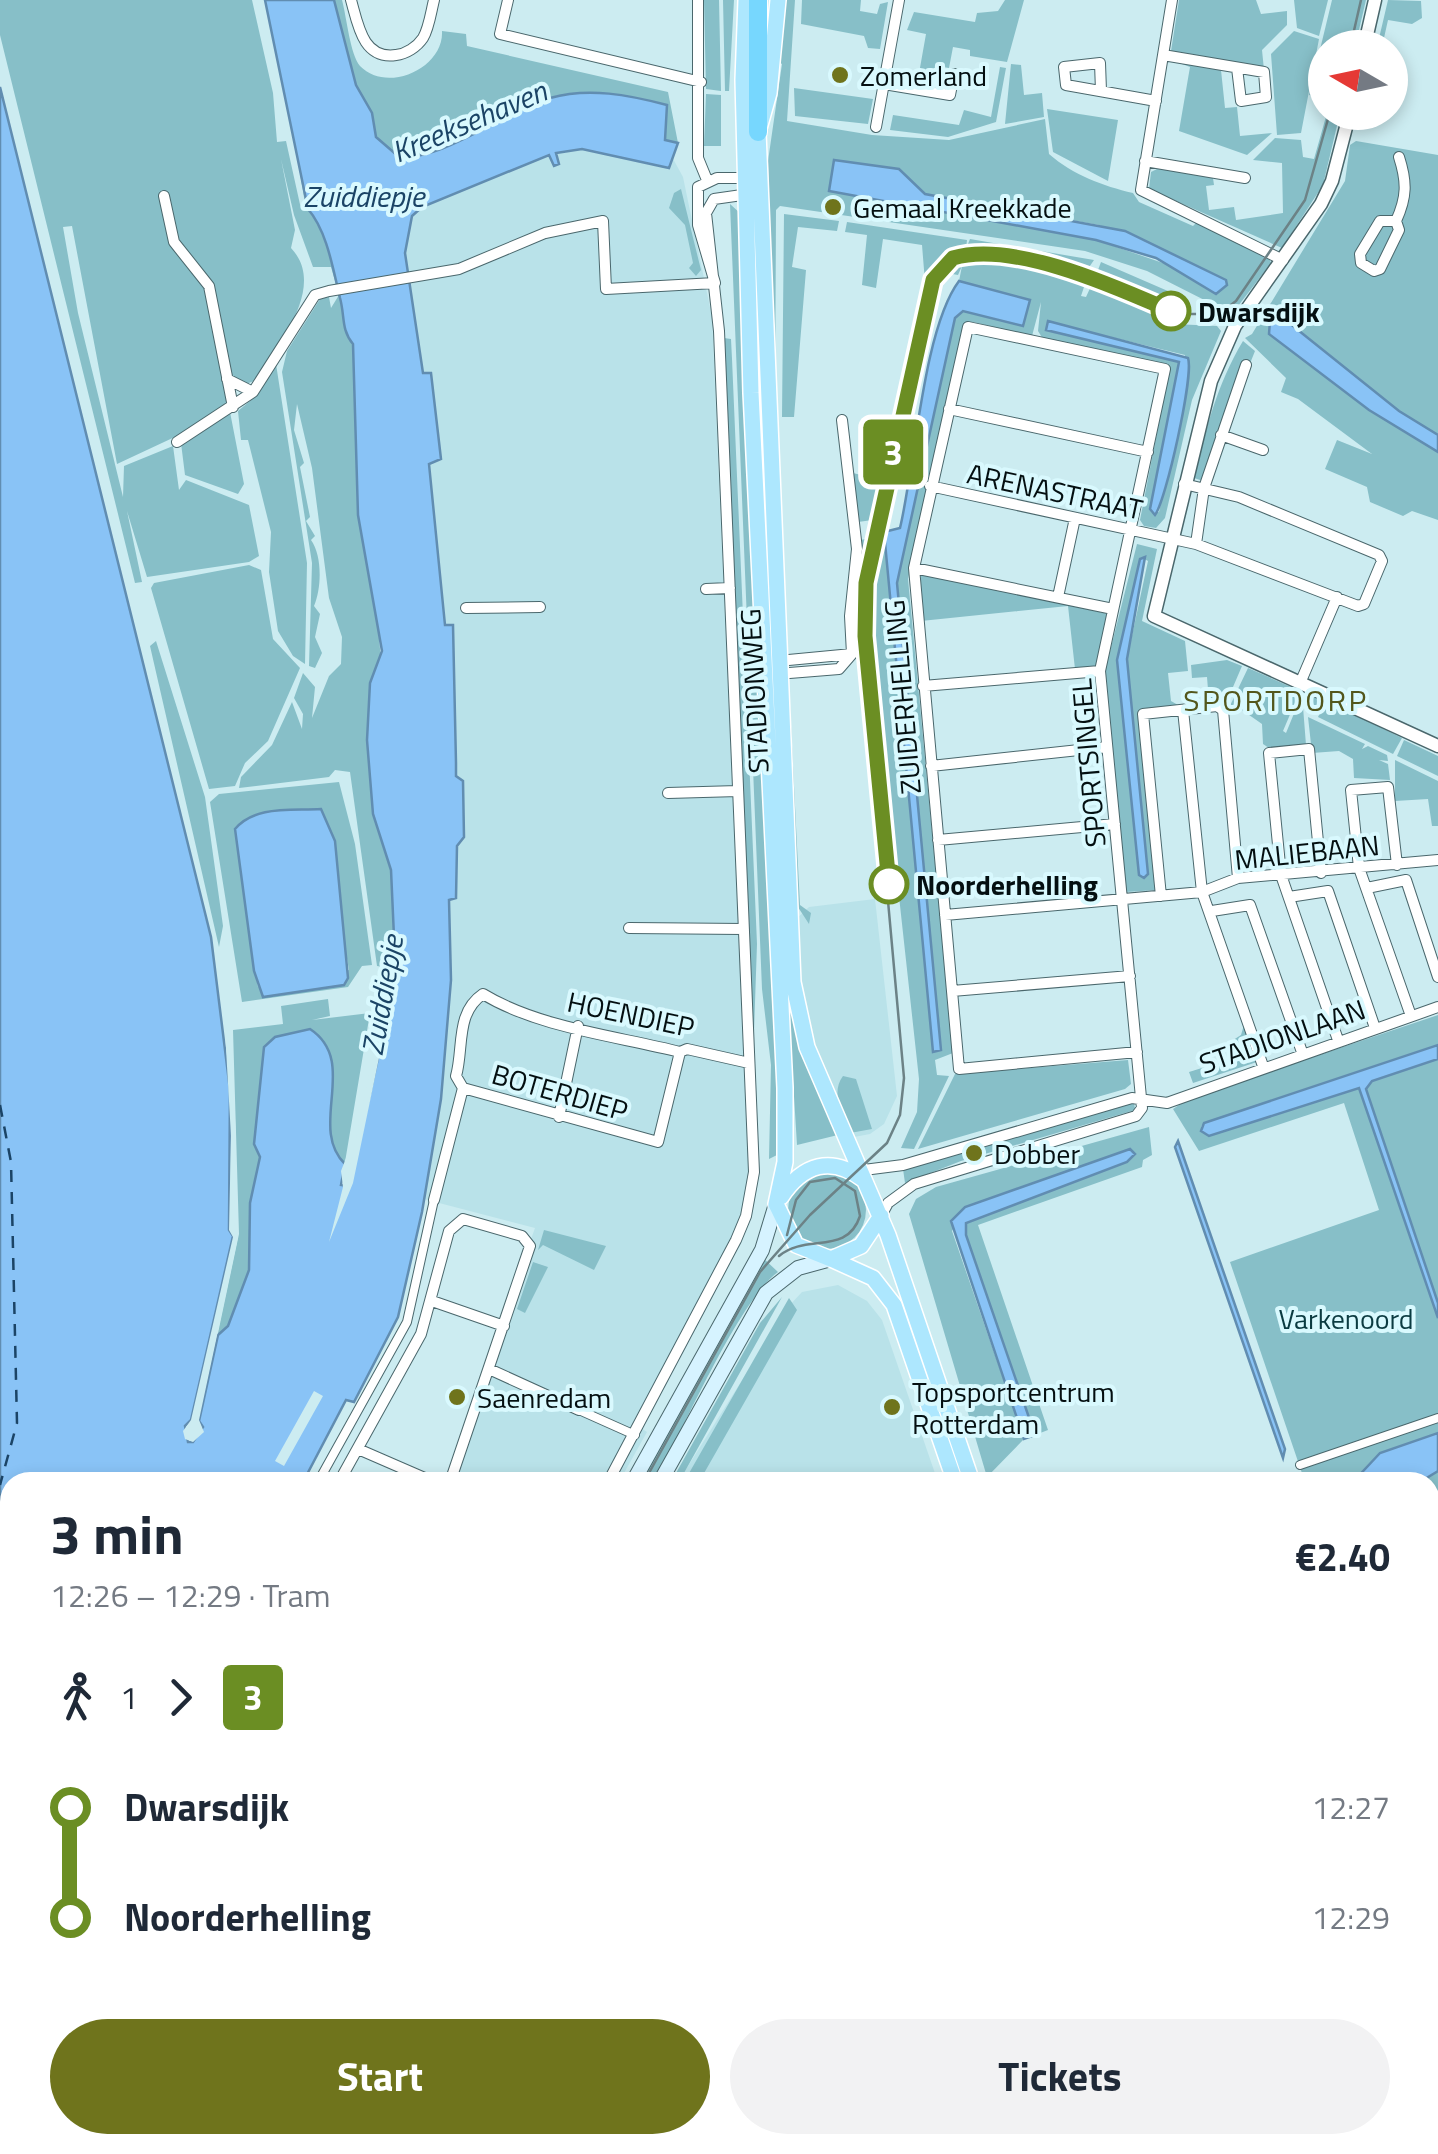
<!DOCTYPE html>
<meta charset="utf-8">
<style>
:root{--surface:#fff;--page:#f2f2f3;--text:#1f2937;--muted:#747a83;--accent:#6f741c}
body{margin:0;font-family:"Titillium Web",sans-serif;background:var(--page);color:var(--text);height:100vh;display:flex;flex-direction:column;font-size:38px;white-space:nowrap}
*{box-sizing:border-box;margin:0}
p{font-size:32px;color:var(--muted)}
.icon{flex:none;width:55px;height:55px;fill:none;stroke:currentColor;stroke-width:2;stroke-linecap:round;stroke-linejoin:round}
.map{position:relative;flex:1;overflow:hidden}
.sheet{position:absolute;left:0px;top:1472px;width:1440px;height:682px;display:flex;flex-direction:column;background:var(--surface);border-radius:30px 30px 0 0;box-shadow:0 5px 15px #0003}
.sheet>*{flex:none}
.badge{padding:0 20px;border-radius:8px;font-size:35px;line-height:65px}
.needle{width:65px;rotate:279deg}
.tools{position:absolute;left:1308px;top:30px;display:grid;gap:20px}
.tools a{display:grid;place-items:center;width:100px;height:100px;border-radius:50%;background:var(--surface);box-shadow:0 5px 15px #0003;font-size:50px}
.map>.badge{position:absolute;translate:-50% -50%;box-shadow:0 0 0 5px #fff}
.legs{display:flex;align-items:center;gap:15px;height:110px;padding:0 50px;font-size:32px}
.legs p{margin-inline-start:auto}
.summary{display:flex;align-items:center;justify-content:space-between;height:170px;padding:0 50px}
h1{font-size:55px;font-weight:700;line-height:75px}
.cta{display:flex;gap:20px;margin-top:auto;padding:20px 50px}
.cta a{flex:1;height:115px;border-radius:60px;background:var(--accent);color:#fff;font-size:40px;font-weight:700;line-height:115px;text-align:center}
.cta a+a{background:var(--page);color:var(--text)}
ul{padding:0 50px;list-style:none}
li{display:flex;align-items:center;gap:35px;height:110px;font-size:38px}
li i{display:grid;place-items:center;width:15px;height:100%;margin:0 12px;background:currentColor}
li i::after{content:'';width:25px;height:25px;margin:-12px;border:8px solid;border-radius:50%;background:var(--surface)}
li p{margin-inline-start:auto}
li:first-child i{background:linear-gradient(#0000 50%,currentColor 0)}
li:last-child i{background:linear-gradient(currentColor 50%,#0000 0)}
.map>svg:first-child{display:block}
.built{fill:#b9e2e9}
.green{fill:#87bfc8;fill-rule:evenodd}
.water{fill:#89c3f6;stroke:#618db1;stroke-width:2.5}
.pier{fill:#ccecf1}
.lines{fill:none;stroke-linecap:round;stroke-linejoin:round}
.ferry{stroke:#1b4466;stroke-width:2.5;stroke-dasharray:12 10;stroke-linecap:butt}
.pedestrian-casing{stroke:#4a676c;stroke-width:10}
.minor-casing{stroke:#4a676c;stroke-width:12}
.tertiary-casing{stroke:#4a676c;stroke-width:15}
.secondary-casing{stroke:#4a676c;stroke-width:16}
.primary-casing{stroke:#fff;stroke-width:18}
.motorway-casing{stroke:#fff;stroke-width:20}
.pedestrian{stroke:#fff;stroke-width:8}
.minor{stroke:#fff;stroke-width:10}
.tertiary{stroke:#fff;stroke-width:12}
.secondary{stroke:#d6f3ff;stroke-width:14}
.primary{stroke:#ade7fe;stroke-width:15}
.motorway{stroke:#77d7fe;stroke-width:18}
.tram{stroke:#6c8286;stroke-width:2.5}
.rail-casing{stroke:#6c8286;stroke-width:6}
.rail{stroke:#d9f9fe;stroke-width:2.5;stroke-dasharray:8;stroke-linecap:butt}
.line-1-casing{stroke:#fff;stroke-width:22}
.line-1{stroke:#6b8e23;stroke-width:15}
.poi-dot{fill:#6f741c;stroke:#d9f9fe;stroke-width:4}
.stop-1-dot{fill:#fff;stroke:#6b8e23;stroke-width:5}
.labels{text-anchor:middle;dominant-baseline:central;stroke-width:8;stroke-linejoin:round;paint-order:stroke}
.poi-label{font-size:28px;fill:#040f11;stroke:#d9f9fe;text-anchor:start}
.stop-label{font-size:28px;font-weight:bold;fill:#040f11;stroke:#d9f9fe;text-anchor:start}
.street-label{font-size:28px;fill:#040f11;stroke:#d9f9fe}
.park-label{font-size:28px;fill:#0b3b41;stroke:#d9f9fe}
.water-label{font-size:30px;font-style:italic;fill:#1b4466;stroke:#d9f9fe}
.neighbourhood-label{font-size:30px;letter-spacing:2.5px;fill:#53571c;stroke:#d9f9fe}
</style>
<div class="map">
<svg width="1438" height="2154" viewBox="0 0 1438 2154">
<rect width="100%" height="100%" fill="#ccecf1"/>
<path class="built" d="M660,135L683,177L712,317L749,1179L742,1217L635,1424L647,1432L619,1482H444L535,1228L397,1192L395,273L421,190L457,167Z
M875,899L897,1096L884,1124L870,1134L854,1137L833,1095L801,1008L795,920L809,907Z
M838,1285L867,1301L882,1320L938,1482H678L788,1307L802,1292Z
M1438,1809V1915L1430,1918V1811Z
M10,1928V2145H120L114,2154H0V1943Z
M396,2145H778L752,2154H377Z"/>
<path class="green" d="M0,0H252L273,93L277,142L286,141L301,209H306L287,97L343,291L352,344L397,834L395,969L377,966L350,772L335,770L329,777L239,788L241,777L272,745L292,702L302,729L303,714L294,698L303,673L315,687L312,718L329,676L341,664L342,637L329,598L312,468L297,404L294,430L304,463L300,467L310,517L306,521L315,536L311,540C322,555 322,587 314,606L320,614L315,637L322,653L315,668L309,666L312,563L282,372L287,351L320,299L329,297L331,308L339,295L331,267H313L294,215L281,159L295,230L291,248C327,286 279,342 259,379L246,384L230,374L215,296L169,235L206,286L229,406L194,428L117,464L72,226L63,227L78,313L123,497L124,466L173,446L179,490L186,480L249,505L259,556L249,562L147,577L127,511L142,582L135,583L0,35Z
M334,0H342C347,19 350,54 360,66C387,94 444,68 442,31L466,34L467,46L668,92L678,143L665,140L599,92L555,96L425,156H398L376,137L372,113L356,85Z
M704,0H719L721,91L706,89Z
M723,0H734L729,91H725Z
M783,0H795L787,121L872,135L949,140L1045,119L1049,154C1073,175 1103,186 1133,193L1139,202L1193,226L1197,222L1268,255L1271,263L1232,314L1147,271L1085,251L780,206L776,210L775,422L768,161L782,64L777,61ZM869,166L899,169L925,194L1099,225L1227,285L1096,240L830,190Z
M802,0H861L860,11L877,14L880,4L888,2L880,49L868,48L864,36L801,24Z
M1005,0H1024L1007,62L970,56V50L953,47L949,68L943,67L930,85L899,80L918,79L926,34L907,30L914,12L975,22L977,13L998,11Z
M1179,0H1256L1261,14L1287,11V25L1262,50L1264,70L1171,51Z
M1294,0H1328L1319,36L1297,28Z
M1332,0H1366L1355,47L1325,48L1324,98L1309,95Z
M1388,0L1421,1L1422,18L1412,24L1388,20L1382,47H1377Z
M1294,31L1319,39L1301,133L1277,135L1271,54Z
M1174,61L1221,70L1225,108L1237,107L1240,136L1272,133L1247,155L1179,131L1190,67Z
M1011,64L1021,65L1024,95L1042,93L1044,117L1005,124Z
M1000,67L1006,68L996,122L948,137L890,130L893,115L959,125L964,110L991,117Z
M794,88L873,99L868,124L795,116Z
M706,94L721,95V146H704Z
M1047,109L1118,120L1108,181L1053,152Z
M1327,113H1340L1323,185L1282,248L1149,189L1151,172L1159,168L1213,178L1214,185L1206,186L1209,210L1234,207L1236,220L1283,213L1282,163L1253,160L1275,138L1301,140L1303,157L1314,159Z
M1356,141L1438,155V520L1412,511L1403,516L1370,502L1367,487L1325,469L1337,440L1372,454L1298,399L1281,392L1286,378L1245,338L1252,334L1345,181L1350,145Z
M681,189L701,270L696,276L689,268L693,263L685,225L669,208L674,193Z
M730,204L741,214L778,1117L777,1155L769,1159L771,1065L762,989Z
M784,214L839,221L837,231L798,227L792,267L806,270L794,417H782Z
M847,222L967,240L966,249L970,239L1094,260L1081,279L1086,281L1081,296L1086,297L1092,284L1175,318L1174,324L1217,326L1221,331L1192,400L1165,518L1156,528L1144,526L1140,520L1169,371L1043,339L1038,331L1041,302L1032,336L973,322L963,326L908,579L953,1053L935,1060L937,1075L949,1076L914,1149L901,1148L917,1112L919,1079L860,540L884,536L934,1051L941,1049L897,583L955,317L963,311L1023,326L1030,300L959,281L962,266L958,275L947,273L943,277L921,375L910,378L906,375L925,282L922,245L883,239L876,288L862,285L867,235L845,232ZM1049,322L1185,355L1183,402L1159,512L1152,513L1150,508L1179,362L1047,330Z
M1101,262L1184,298L1181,303L1098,270Z
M724,338L731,339L732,359L757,944L753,1061Z
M1243,341L1255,351L1203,481L1194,478C1206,429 1217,384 1243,341Z
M276,364L307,563L305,664L293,656L278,631L269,572L271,532L248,440H241L238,411L256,396Z
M230,412L244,484L238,494L185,475L181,443Z
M853,473L897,484L887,518L858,522Z
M1137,544L1157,549L1142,621L1185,641L1188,671L1168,673L1171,701L1178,705L1139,710L1156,890L1126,892L1105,671ZM1141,557L1148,561L1127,659L1148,874L1117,660Z
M249,565L261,570L273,639L300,668L268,741L245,763L235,786L209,789L151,588L154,583Z
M921,570L1108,614L1096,667L1075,669L1068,606L921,621Z
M156,641L205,797L223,926L219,947L150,646Z
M1227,660L1242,666L1227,701L1209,702L1207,677L1192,678L1191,665Z
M1248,668L1300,691L1283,731L1286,733L1302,694L1306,745L1269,748L1263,744L1262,724L1242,710L1227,712Z
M789,686L800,905L811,913L809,924L794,901Z
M1306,691L1402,738L1393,754L1318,717L1320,713L1307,707Z
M1308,717L1365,744L1362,749L1368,746L1387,755L1388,761L1379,760L1388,764L1390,780L1354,778L1353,759L1339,751L1312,753Z
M1404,740L1438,756V776L1397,756Z
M1395,760L1438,781V826H1432L1428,799L1395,801Z
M339,782L355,844L372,965L362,966L348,987L242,1002L210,802L219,794ZM321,809L349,970L258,987L235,829C255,805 292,811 321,809Z
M787,982L842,1134L797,1145Z
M328,999L330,1016L312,1020L370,1013L344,1168L282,1205L203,1404L239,1234L233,1030L283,1024L281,1006Z
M1438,1015V1045L1201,1126L1209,1136L1341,1091L1438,1051V1723L1430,1726V1482H1305L1230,1262L1379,1210L1344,1103L1199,1151L1173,1109L1188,1099Z
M1244,1025L1257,1062L1193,1083L1189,1072L1231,1059L1227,1044L1241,1035Z
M1128,1060L1131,1084L1125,1089L918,1149L955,1074Z
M843,1076L856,1079L872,1129L850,1133C843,1115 830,1093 843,1076Z
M1134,1102L1135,1110L961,1161L905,1183L903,1169Z
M1149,1127L1152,1155L1143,1160L1142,1167L978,1225L1048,1430L1035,1435L966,1235V1223L1127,1162L1116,1154L965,1207L952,1231L1024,1439L987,1477L909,1214L916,1199L936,1187Z
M788 1210a39 39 0 1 1 78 0a39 39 0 1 1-78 0Z
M544,1230L606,1246L594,1270L543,1245L538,1250Z
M762,1257L778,1272C739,1300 681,1433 655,1482H643L649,1472L645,1470Z
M533,1262L548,1267L525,1313L517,1309Z
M782,1297L679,1482H671L760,1323Z
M789,1298L797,1310L699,1482H684Z
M1438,1949V2076L1430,2079V1952Z
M10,1999V2070L3,2076L0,2008Z
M862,2145H1237L1209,2154H835Z"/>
<path class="water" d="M265,0H334L356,85L372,113L376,137L398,156C438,164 507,110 550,98C589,87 629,95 667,105L665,140L678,143L669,168L582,149L556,153L559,164L554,166L549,155L422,207L412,216L405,253L423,373H431L441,459L429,464L445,625H453L456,763V776L463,781L464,837L457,846L456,898L449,900L451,980L441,1099L422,1212L398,1317L354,1402L346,1400L303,1482H10V1961L0,1976V87L211,937L230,1090L229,1230L233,1236L191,1420L185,1426L188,1442H193L203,1427L199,1421L218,1335L228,1326L249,1270L250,1203L260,1157L254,1144L264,1047L275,1037L310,1029C360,1062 307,1127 345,1164L341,1185L349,1186L390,1005L395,959L391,870L373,814L367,740L370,683L382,651L358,515L353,344C341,330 345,316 340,298C333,269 327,231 308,209Z
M834,160L899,169L925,194L1125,231L1226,280L1227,285L1216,294L1156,258L1096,240L829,191Z
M959,281L1030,300L1023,326L963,311L955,318L897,583L941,1050L933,1052L884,532L900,528C915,466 923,329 959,281Z
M1278,314L1399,411L1438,435V452L1369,410L1269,334L1270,321Z
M1048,321L1188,358C1194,375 1166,501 1155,515L1150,509L1179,362L1046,330Z
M1145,557L1127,659L1148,874L1144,878L1139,875L1117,660L1140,559Z
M321,809L335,841L348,978L344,985L263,997L254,971L235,829C255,805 292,811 321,809Z
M1438,1045V1059L1372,1081L1366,1089L1438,1303V1318L1359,1088L1209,1136L1201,1131L1204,1123Z
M1178,1141L1285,1449L1283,1458L1175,1147Z
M1130,1149L1135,1154L1127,1162L966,1223V1235L1035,1435L1024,1439L951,1221L965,1207Z
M1438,1433V1471L1420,1482H1353L1380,1453Z"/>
<path class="pier" d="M390,1005L353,1183L329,1242L343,1187L341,1171L346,1158L350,1164L347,1182L378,1031L384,1007Z
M230,1030L236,1136L234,1228L238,1237L199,1420L204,1432L193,1442L185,1439L183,1431L191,1420L233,1237L229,1230L231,1136L225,1031Z
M314,1391L323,1396L284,1466L275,1461Z"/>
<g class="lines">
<path class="ferry" d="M0,1105L11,1162L17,1423L0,1485"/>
<defs>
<path id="pedestrian" d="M579,1410L635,1435
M1300,1465L1438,1418
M318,1482L407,1322L434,1200
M0,1999L10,1984"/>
<path id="minor" d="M351,0C358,25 363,60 396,55C406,54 417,47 423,38C429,28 431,12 434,0
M508,0L500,34L701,82
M698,0V158L707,180
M1172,0L1141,190L1283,260
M1163,55L1264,72L1266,97L1241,101L1237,68
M884,84L950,95L954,74
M1101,91L1100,63L1064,67L1066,85L1156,101
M876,127L899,0
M1145,161L1245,178
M164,196L174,242L209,286L233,407
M1396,221L1399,230L1380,269L1374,271L1361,263L1360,254L1380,221H1396C1407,197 1407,182 1399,157
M715,283L698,225V187L717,178H750
M227,379L253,392
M949,409L1148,452
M1221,435L1263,450
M177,442L253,392L315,295L329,291L459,269L545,233L603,221L606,289L715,283
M930,486L1196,544L1358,606L1364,604L1382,561L1379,555L1239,497L1184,484
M1196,544L1204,488L1246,365
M914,568L1113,609
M706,589L730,588
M1058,597L1075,518
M466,608L540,607
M778,661L852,654
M777,674L839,669L852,654L850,616L857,549L842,420
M1301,681L1337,597
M923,686L1100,671
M1183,710L1202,892L1263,1066
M931,766L1107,747
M668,793L738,791
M938,840L1115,824
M1397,865L1388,787L1351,790L1359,868L1411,1016
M1321,873L1309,749L1269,753L1281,875L1338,1040
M1367,888L1406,880L1438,977
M1161,896L1143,714L1217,706L1223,710L1238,878
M1289,897L1328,891L1375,1028
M1212,911L1250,905L1302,1052
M945,915L1202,892L1238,878L1438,860
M629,928L744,929
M952,991L1130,976
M463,1088L456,1076C464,1048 455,1013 483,994C539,1028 617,1036 680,1052L687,1049L749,1063
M463,1088L658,1142L680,1052
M559,1117L578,1026
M856,1171L903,1165L1132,1098L1167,1103L1438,1007
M434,1200L463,1088
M881,1216L888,1203L914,1184L1136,1116L1142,1108L1100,671L1165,369L968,327L914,568L959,1069L1137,1052
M432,1301L504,1326
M489,1369L579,1410
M358,1449L434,1482
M339,1482L421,1334L449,1231L463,1219L522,1236L530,1246L450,1482
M608,1482L736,1240L746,1216L754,1172L719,331L706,213L714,199L749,194
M1430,2085L1438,2082
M103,2145L107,2154
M1159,2145L1162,2154
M1335,2145V2154
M1427,2145V2154
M121,2154L127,2145
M1229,2154L1250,2145"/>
<path id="tertiary" d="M1364,48L1375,0
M1350,112L1332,181L1321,204L1235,326L1211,381L1154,616L1438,746"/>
<path id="secondary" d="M633,1482L762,1250L776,1204
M660,1482L766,1293L798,1268L831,1259
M1430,1778L1438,1776
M1430,1789L1438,1787
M1430,1947L1438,1944
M251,2154L259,2145
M285,2154L291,2145
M818,2154L845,2145"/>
<path id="primary" d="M746,0L743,80L751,393L785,1088V1162L776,1204L796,1245L831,1259L861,1246L881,1216
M778,0L769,93L758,132L793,982L807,1047L888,1235L972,1482
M781,1197C803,1164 831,1155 864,1180
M831,1259L873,1278L894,1305L955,1482
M1185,2145L1188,2154"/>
<path id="motorway" d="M758,0V132"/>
</defs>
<use href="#pedestrian" class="pedestrian-casing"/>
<use href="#minor" class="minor-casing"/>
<use href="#tertiary" class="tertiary-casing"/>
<use href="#secondary" class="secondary-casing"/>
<use href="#primary" class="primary-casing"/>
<use href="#motorway" class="motorway-casing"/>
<use href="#pedestrian" class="pedestrian"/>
<use href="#minor" class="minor"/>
<use href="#tertiary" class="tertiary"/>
<use href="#secondary" class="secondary"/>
<use href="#primary" class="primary"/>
<use href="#motorway" class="motorway"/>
<path class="tram" d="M1350,48L1361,0
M779,1256C806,1233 847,1256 860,1216L855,1191L835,1178L810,1182L796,1200L787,1235
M644,1482L760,1272L810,1215L887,1143L900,1115L904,1078L860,591L932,271L951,253L980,250L1067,264L1191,314H1219L1236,301L1305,200L1330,112
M262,2154L269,2145"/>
<defs>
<path id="rail" d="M1430,1826L1438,1824
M1430,1855L1438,1852
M416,2154L435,2145
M451,2154L473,2145
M559,2154L585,2145
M587,2154L614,2145"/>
</defs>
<use href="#rail" class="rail-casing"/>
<use href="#rail" class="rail"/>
</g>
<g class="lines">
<defs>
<path id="line-1" d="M889,884L865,636L866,583L933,280L953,258C1013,240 1116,287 1171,311"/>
</defs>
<use href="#line-1" class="line-1-casing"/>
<use href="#line-1" class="line-1"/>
</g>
<g class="poi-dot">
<circle cx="840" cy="75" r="10"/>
<circle cx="833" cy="207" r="10"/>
<circle cx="974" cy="1153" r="10"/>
<circle cx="457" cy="1397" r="10"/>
<circle cx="892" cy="1407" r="10"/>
</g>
<g class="stop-1-dot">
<circle cx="1171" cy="311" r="18"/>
<circle cx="889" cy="884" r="18"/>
</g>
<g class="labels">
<g class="poi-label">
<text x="860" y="75">Zomerland</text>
<text x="853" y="207">Gemaal Kreekkade</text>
<text x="994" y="1153">Dobber</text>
<text x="912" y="1391">Topsportcentrum<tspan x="912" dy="32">Rotterdam</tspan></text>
<text x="477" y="1397">Saenredam</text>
</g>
<g class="stop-label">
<text x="1198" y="311">Dwarsdijk</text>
<text x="916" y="884">Noorderhelling</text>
</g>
<g class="street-label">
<text transform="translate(1055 491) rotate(12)">ARENASTRAAT</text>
<text transform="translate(754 691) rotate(-93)">STADIONWEG</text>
<text transform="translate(902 697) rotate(-95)">ZUIDERHELLING</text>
<text transform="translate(1088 763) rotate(-95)">SPORTSINGEL</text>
<text transform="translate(1307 852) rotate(-6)">MALIEBAAN</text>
<text transform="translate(631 1014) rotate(12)">HOENDIEP</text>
<text transform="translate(1282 1036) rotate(-19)">STADIONLAAN</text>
<text transform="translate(560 1092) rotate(16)">BOTERDIEP</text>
</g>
<g class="park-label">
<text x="1346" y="1318">Varkenoord</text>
</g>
<g class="water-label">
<text transform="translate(469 121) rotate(-23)">Kreeksehaven</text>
<text x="364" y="196">Zuiddiepje</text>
<text transform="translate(382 995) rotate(-80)">Zuiddiepje</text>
</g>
<g class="neighbourhood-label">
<text x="1276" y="700">SPORTDORP</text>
</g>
</g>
</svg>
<div class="tools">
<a><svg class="needle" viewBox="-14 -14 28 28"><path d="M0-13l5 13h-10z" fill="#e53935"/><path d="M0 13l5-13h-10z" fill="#747a83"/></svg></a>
</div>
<b class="badge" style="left:893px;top:452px;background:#6b8e23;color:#fff">3</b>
<section class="sheet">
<div class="summary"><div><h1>3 min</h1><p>12:26 – 12:29 · Tram</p></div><b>€2.40</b></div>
<div class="legs"><svg class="icon" aria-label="walk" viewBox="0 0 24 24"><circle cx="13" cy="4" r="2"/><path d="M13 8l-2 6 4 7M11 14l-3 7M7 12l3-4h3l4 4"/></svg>1<svg class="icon" aria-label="forward" viewBox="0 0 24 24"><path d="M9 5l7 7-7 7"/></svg><b class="badge" style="background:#6b8e23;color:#fff">3</b></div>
<ul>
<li><i style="color:#6b8e23"></i><b>Dwarsdijk</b><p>12:27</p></li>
<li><i style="color:#6b8e23"></i><b>Noorderhelling</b><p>12:29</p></li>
</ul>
<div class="cta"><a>Start</a><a>Tickets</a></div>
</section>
</div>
